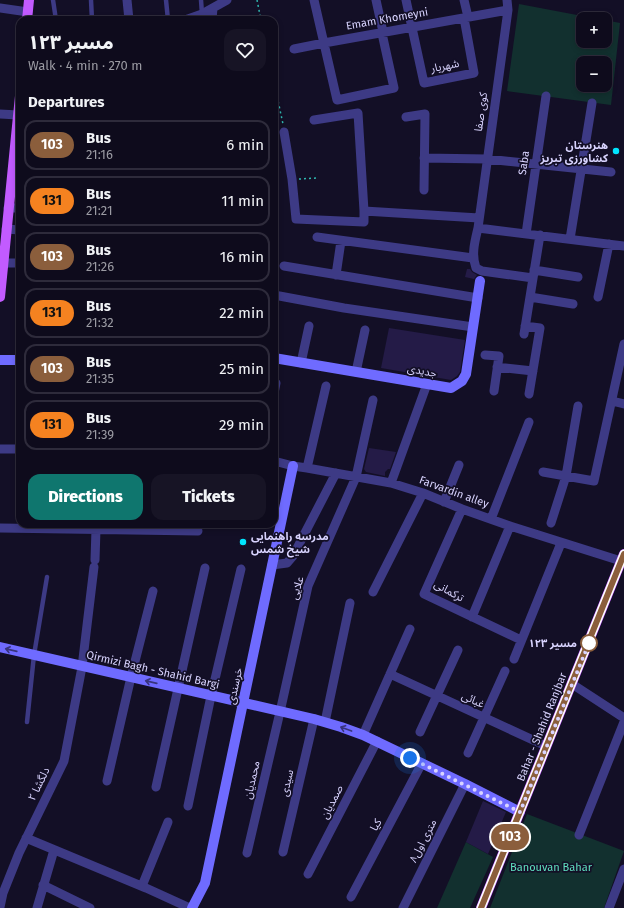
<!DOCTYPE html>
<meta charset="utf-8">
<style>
:root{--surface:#0e0b1c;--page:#171425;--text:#f1f3f6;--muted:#9b9ba3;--line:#2e2b3b;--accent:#0f766e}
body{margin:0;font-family:"Fira Sans","Noto Sans Arabic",sans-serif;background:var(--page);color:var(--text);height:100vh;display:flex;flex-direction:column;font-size:15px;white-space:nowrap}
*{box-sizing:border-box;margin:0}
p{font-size:13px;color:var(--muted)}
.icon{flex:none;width:22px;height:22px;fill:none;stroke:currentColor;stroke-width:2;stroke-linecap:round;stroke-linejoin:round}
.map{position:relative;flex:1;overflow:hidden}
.drawer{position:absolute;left:16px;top:16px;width:262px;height:512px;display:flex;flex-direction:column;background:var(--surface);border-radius:12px;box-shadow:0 2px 6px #0003,0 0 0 1px var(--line)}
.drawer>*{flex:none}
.badge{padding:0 8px;border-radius:13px;font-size:14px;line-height:26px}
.fabs{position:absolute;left:576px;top:12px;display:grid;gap:8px}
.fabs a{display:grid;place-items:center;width:36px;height:36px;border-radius:8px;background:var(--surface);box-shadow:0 2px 6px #0003,0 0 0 1px var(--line);font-size:20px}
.you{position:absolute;width:20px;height:20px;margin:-10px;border:3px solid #fff;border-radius:50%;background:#1a73e8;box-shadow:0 0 0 6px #1a73e833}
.map>.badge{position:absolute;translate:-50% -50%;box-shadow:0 0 0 2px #fff}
h2{padding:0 12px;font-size:15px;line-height:36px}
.round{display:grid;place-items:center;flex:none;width:42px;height:42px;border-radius:12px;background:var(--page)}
.headline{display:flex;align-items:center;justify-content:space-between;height:68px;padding:0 12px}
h1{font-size:19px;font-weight:800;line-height:30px}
.action{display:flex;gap:8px;margin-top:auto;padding:8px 12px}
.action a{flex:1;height:46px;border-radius:12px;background:var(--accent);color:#fff;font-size:16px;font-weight:800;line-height:46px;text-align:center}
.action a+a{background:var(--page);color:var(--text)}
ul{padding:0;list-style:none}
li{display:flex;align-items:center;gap:12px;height:50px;margin:0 8px 6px;padding:0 4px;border:2px solid var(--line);border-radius:12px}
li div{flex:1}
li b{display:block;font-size:15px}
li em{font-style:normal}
li .badge{min-width:44px;font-weight:700;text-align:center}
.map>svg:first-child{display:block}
.green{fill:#12302f;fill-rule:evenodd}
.building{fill:#241b47}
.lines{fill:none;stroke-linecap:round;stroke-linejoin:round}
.path{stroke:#2fb8b0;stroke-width:1.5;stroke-dasharray:2 3;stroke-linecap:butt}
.lane{stroke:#3d3a85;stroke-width:4.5}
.street{stroke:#3d3a85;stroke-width:9}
.secondary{stroke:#6f6bff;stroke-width:10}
.primary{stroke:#c25bff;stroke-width:10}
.oneway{stroke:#38347d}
.line-casing{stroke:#fff;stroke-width:9}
.line{stroke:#8b5e3c;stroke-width:6}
.walk{stroke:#d9d4ff;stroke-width:4;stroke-dasharray:0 7.2}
.poi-dot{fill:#00e5ff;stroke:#130f26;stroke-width:1.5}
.stop-dot{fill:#fff;stroke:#8b5e3c;stroke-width:2}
.labels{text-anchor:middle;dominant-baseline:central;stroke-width:3.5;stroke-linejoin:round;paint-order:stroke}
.street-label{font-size:11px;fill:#d9d4ff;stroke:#130f26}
.poi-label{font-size:11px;font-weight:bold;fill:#d9d4ff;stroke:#130f26;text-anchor:end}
.stop-label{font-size:11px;font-weight:bold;fill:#d9d4ff;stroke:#130f26;text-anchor:end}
.park-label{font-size:11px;fill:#5fe0c0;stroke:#130f26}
</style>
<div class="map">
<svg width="624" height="908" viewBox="0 0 624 908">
<rect width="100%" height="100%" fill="#130f26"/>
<path class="green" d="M519,4L598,19H583V41H605V20L620,23L611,105L507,91ZM583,63H605V85H583Z
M527,814L624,851L604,908H490Z
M466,842L493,857L470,908H437Z"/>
<path class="building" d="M467,269H470L472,272L477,275L474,279L465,277Z
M389,328L465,340L460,372L457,376L451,380L381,368Z
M369,448L396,452L390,469H388L385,472V476L366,472L364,469Z
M483,801L506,812L488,854L466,842Z"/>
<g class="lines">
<path class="path" d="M257,0L261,20
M274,82L283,124
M299,179L317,178"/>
<path class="lane" d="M53,0L56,20
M91,0L92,20
M166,0L168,20
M201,0L202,14
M27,722L34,655L47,577"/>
<path class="street" d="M127,0L129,20
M314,0L337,100L394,88L383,38V32L376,0
M406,0L424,83L474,73L464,18
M464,0L468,17
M507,0L508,10L478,228C475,241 471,254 476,268L482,271L533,278
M0,8L28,12
M185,20L202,14L227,0
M212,20L213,8
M294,49L324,43L508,10
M0,114L18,115
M406,117L425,114L424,190
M284,132L292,179L296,219L364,222V211L358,113L314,120
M424,158L487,159L611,172
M8,208H20
M364,211L479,218
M478,228L624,246
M6,229L20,230
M526,234L546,96
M317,237L473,258
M570,239L592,103
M3,263H20
M284,266L478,298
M534,270L578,277
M336,275L341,241
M274,295L344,308L473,327
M530,297L573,304
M598,297L609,244
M525,326L540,328L529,394
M524,334L540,235
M485,355L499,356L494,391
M301,363L309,326
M497,367L533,371
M356,372L365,330
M274,393L276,383
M612,401L624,404
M0,449H20
M274,461L293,466L307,468L391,483L423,493L462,509L510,526L621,561
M307,468L326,386
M543,472L594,481L624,344
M391,483L427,384
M444,502L459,465
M462,509L424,594L521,640
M491,519L529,422
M551,523L566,476L578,406
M0,528L198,531
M95,560L96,529
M272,565L287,563L293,556L336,473
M373,592L423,493
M472,617L510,526
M514,659L561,543
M390,674L546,746
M572,684L624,718
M325,722L350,603
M420,732L458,650
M363,735L410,629
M468,753L505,671
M107,781L131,677L153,591
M156,787L205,568
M188,806L211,696L241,569
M579,835L624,722
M26,838L146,888L190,908
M283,852L314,719
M247,853L280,712L308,586L356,477L373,400
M308,874L377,741
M43,885L90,908
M142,886L168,822
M351,897L422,763
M0,907L3,893L19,853L64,761L82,667L94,567
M37,908L54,850
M403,908L465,784
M609,908L624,869"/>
<path class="secondary" d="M274,358L451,388L462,381L466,374L480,281
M0,360H20
M0,647L314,719L341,727L363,735L465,784L520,812
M192,908L205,883L293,466"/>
<path class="primary" d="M27,20L29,0
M0,297L20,96
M481,908L624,554"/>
</g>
<defs><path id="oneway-shaft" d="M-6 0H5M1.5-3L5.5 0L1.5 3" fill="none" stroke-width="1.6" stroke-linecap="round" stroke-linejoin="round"/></defs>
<g class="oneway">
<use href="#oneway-shaft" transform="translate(11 650) rotate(-167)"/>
<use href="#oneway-shaft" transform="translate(151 682) rotate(-167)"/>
<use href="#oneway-shaft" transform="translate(346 729) rotate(-160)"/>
</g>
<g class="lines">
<defs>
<path id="line" d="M481,908L624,554"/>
</defs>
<use href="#line" class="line-casing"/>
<use href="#line" class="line"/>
<path class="walk" d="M410,758L520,812L589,643"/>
</g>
<g class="poi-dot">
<circle cx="616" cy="151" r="4"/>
<circle cx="243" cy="542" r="4"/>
</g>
<circle class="stop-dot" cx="589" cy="643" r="8"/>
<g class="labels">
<g class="street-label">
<text transform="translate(387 19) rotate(-10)">Emam Khomeyni</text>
<text transform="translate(445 66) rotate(-11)">شهریار</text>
<text transform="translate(481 112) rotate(-82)">کوی صفا</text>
<text transform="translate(524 163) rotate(-82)">Saba</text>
<text transform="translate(422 371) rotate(10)">جدیدی</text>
<text transform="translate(454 492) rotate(20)">Farvardin alley</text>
<text transform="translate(297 588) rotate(-73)">علایی</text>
<text transform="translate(449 591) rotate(29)">ترکمانی</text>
<text transform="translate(153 670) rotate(13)">Qirmizi Bagh - Shahid Bargi</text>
<text transform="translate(235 686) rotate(-78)">خرسندی</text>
<text transform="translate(473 700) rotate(25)">غبائی</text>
<text transform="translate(542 727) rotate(-68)">Bahar - Shahid Ranjbar</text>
<text transform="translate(252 780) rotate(-77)">محمدیان</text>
<text transform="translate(287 783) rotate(-77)">سیدی</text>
<text transform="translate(39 784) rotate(-64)">دلگشا ۲</text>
<text transform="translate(332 802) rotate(-63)">صمدیان</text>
<text transform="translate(376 825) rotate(-62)">کیا</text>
<text transform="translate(423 841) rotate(-63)">۸متری اول</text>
</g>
<g class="poi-label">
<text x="608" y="145">هنرستان<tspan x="608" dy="13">کشاورزی تبریز</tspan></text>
<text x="251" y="536" text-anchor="start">مدرسه راهنمایی<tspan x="251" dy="13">شیخ شمس</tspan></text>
</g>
<g class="stop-label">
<text x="577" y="643">مسیر ۱۲۳</text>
</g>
<g class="park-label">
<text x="551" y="867">Banouvan Bahar</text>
</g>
</g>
</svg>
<div class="fabs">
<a>+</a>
<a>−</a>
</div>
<div class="you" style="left:410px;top:758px"></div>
<b class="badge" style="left:510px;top:837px;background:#8b5e3c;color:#fff">103</b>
<section class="drawer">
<div class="headline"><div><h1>مسیر ۱۲۳</h1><p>Walk · 4 min · 270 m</p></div><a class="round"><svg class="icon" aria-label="heart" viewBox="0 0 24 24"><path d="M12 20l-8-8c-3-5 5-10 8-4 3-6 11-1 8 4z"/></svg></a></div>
<h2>Departures</h2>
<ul>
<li><span class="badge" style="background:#8b5e3c;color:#fff">103</span><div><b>Bus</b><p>21:16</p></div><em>6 min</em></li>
<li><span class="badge" style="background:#f58220;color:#111">131</span><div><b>Bus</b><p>21:21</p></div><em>11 min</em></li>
<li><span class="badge" style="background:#8b5e3c;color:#fff">103</span><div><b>Bus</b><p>21:26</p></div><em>16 min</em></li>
<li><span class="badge" style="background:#f58220;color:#111">131</span><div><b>Bus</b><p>21:32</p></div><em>22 min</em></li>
<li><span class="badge" style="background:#8b5e3c;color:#fff">103</span><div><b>Bus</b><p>21:35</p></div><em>25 min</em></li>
<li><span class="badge" style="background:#f58220;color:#111">131</span><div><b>Bus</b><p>21:39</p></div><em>29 min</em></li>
</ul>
<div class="action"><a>Directions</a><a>Tickets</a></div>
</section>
</div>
